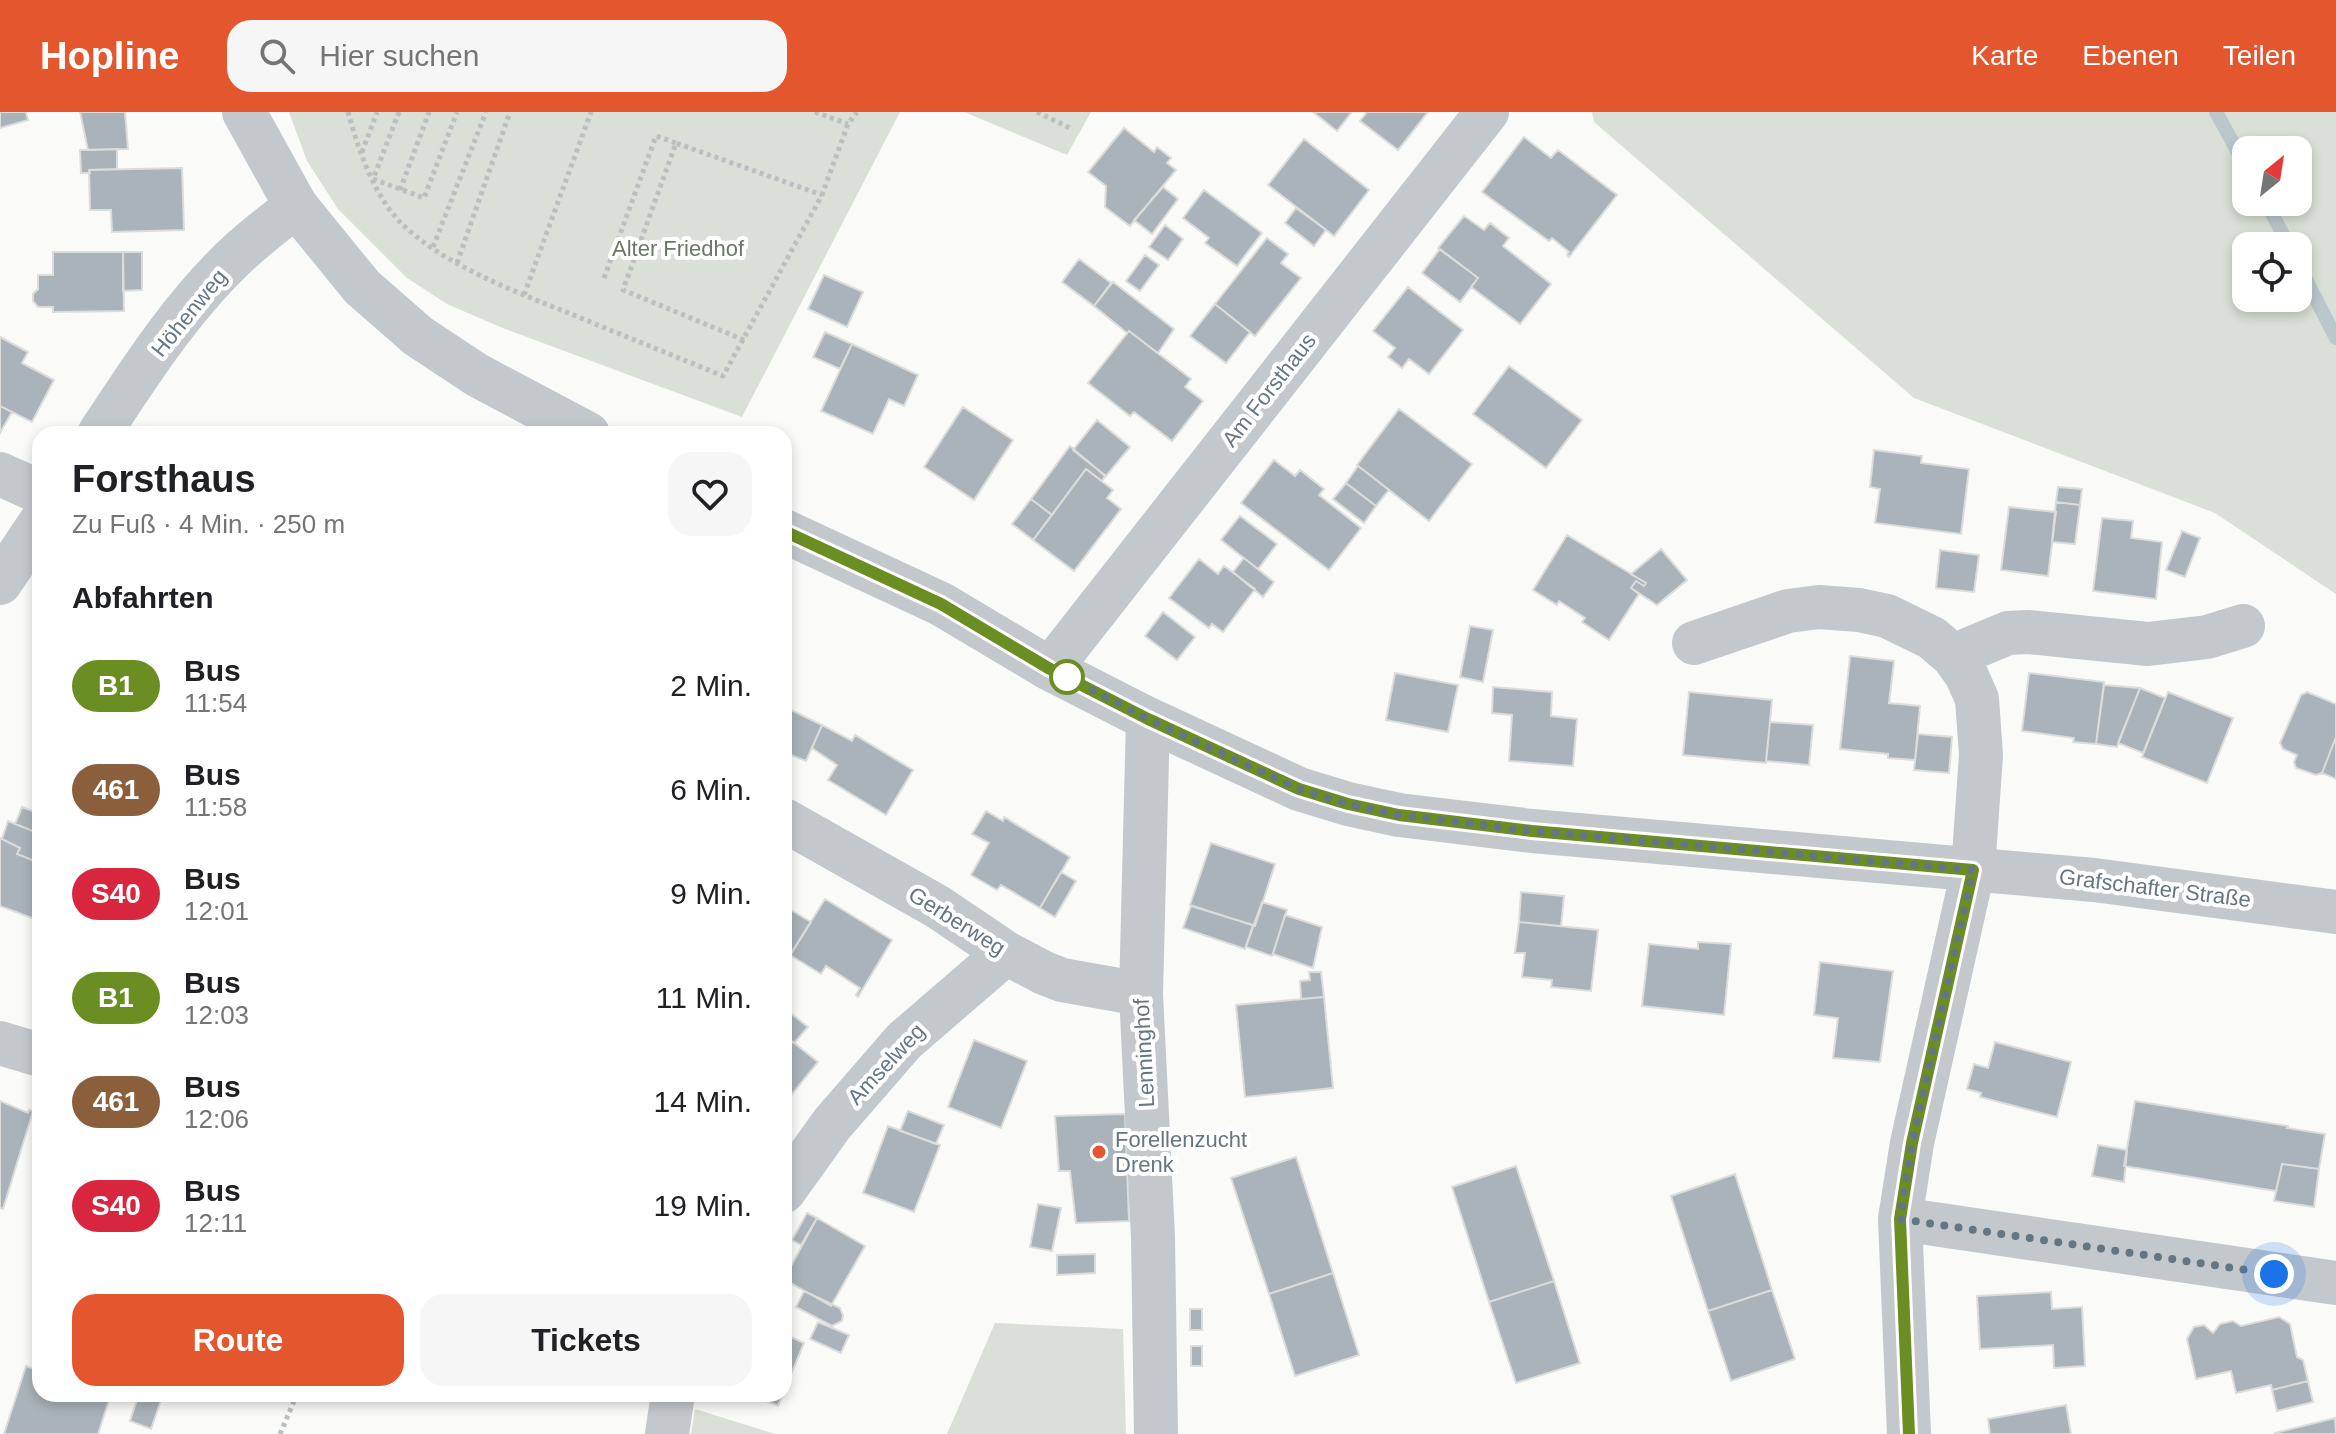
<!DOCTYPE html>
<html lang="de">
<meta charset="utf-8">
<style>
:root{--surface:#fff;--page:#f6f6f6;--text:#202124;--muted:#757577;--accent:#e4572e}
body{margin:0;font-family:Helvetica,sans-serif;background:var(--page);color:var(--text);height:100vh;display:flex;flex-direction:column;font-size:30px;white-space:nowrap}
*{box-sizing:border-box;margin:0}
p{font-size:26px;color:var(--muted)}
.icon{flex:none;width:44px;height:44px;fill:none;stroke:currentColor;stroke-width:2;stroke-linecap:round;stroke-linejoin:round}
.map{position:relative;flex:1;overflow:hidden}
.side{position:absolute;left:32px;top:314px;width:760px;height:976px;display:flex;flex-direction:column;background:var(--surface);border-radius:24px;box-shadow:0 4px 12px #0003}
.side>*{flex:none}
.badge{padding:0 16px;border-radius:26px;font-size:28px;line-height:52px}
.needle{width:52px;rotate:30deg}
.controls{position:absolute;left:2232px;top:24px;display:grid;gap:16px}
.controls a{display:grid;place-items:center;width:80px;height:80px;border-radius:16px;background:var(--surface);box-shadow:0 4px 12px #0003;font-size:40px}
.you{position:absolute;width:40px;height:40px;margin:-20px;border:6px solid #fff;border-radius:50%;background:#1a73e8;box-shadow:0 0 0 12px #1a73e833}
.map>.badge{position:absolute;translate:-50% -50%;box-shadow:0 0 0 4px #fff}
h2{padding:0 40px;font-size:30px;line-height:72px}
.round{display:grid;place-items:center;flex:none;width:84px;height:84px;border-radius:24px;background:var(--page)}
.headline{display:flex;align-items:center;justify-content:space-between;height:136px;padding:0 40px}
h1{font-size:38px;font-weight:600;line-height:60px}
.cta{display:flex;gap:16px;margin-top:auto;padding:16px 40px}
.cta a{flex:1;height:92px;border-radius:24px;background:var(--accent);color:#fff;font-size:32px;font-weight:600;line-height:92px;text-align:center}
.cta a+a{background:var(--page);color:var(--text)}
ul{padding:0;list-style:none}
li{display:flex;align-items:center;gap:24px;height:104px;padding:0 40px}
li div{flex:1}
li b{display:block;font-size:30px}
li em{font-style:normal}
li .badge{min-width:88px;font-weight:700;text-align:center}
header{display:flex;align-items:center;gap:48px;box-sizing:border-box;height:112px;padding:0 40px;background:var(--accent);color:#fff}
header strong{font-size:38px}
nav{display:flex;gap:44px;margin-inline-start:auto;font-size:28px}
.search{width:560px;height:72px;background:var(--page);display:flex;align-items:center;gap:20px;box-sizing:border-box;padding:0 28px;border-radius:24px;color:var(--muted);font-size:30px}
.map>svg:first-child{display:block}
.green{fill:#dadfd7;fill-rule:evenodd}
.lines{fill:none;stroke-linecap:round;stroke-linejoin:round}
.stream{stroke:#bbc7cb;stroke-width:14}
.building{fill:#aab3b9;stroke:#dcdcda;stroke-width:2}
.path{stroke:#bbbfc2;stroke-width:5;stroke-dasharray:4 4;stroke-linecap:butt}
.minor{stroke:#c3c8cc;stroke-width:44}
.line-casing{stroke:#fff;stroke-width:18}
.line{stroke:#6b8e23;stroke-width:12}
.walk{stroke:#657683;stroke-width:8;stroke-dasharray:0 14.4}
.stop-dot{fill:#fff;stroke:#6b8e23;stroke-width:4}
.poi-dot{fill:#e4572e;stroke:#fff;stroke-width:3}
.labels{text-anchor:middle;dominant-baseline:central;stroke-width:8;stroke-linejoin:round;paint-order:stroke}
.park-label{font-size:22px;fill:#687a64;stroke:#fff}
.street-label{font-size:22px;fill:#657683;stroke:#fff}
.poi-label{font-size:22px;fill:#657683;stroke:#fff;text-anchor:start}
</style>
<header>
<strong>Hopline</strong>
<div class="search"><svg class="icon" aria-label="search" viewBox="0 0 24 24"><circle cx="10" cy="10" r="6"/><path d="M15 15l6 6"/></svg>Hier suchen</div>
<nav><a>Karte</a><a>Ebenen</a><a>Teilen</a></nav>
</header>
<div class="map">
<svg width="2336" height="1322" viewBox="0 0 2336 1322">
<rect width="100%" height="100%" fill="#fafaf8"/>
<path class="green" d="M289,0H900L742,305L505,217L447,192L407,166L338,97L307,49Z
M964,0H1091L1067,43Z
M1592,0H2336V482L2215,401L1914,286L1594,10ZM2298,38V90H2246V38ZM2298,134V186H2246V134Z
M995,1211L1123,1217L1126,1322H947Z
M695,1297L775,1322H691Z"/>
<g class="lines">
<path class="stream" d="M2216,0L2246,55
M2266,90L2289,134
M2298,152L2336,226"/>
</g>
<path class="building" d="M0,0H26L28,8L0,16Z
M80,0H125L128,37L88,38Z
M1313,0H1350L1351,1L1337,19Z
M1367,0H1428L1398,38L1360,9Z
M1124,16L1154,40L1157,35L1171,46L1167,51L1176,58L1130,114L1105,95L1106,74L1088,60Z
M1524,25L1551,46L1558,38L1617,83L1569,145L1567,143L1569,140L1552,126L1549,129L1482,80Z
M1304,27L1369,78L1334,124L1268,73Z
M117,37V57L89,58L90,61H81L80,38Z
M182,56L184,118L112,120L111,98H90L89,58Z
M1163,75L1178,87L1152,122L1134,108Z
M1204,78L1262,121L1237,154L1205,131L1209,126L1183,106Z
M1296,96L1326,118L1314,134L1285,111Z
M1464,104L1484,118L1490,111L1509,126L1503,134L1551,172L1520,212L1471,175L1478,166L1438,136Z
M1165,113L1183,127L1168,148L1149,135Z
M1267,126L1288,142L1281,151L1301,166L1255,224L1215,192Z
M1440,137L1478,166L1460,190L1422,161Z
M53,140H123L124,199L53,200V195H38L33,189V182L38,177V163H53Z
M123,140H142V178L123,179Z
M1145,143L1159,153L1140,179L1126,169Z
M1079,147L1111,171L1094,194L1062,170Z
M824,163L863,180L847,215L808,197Z
M1113,170L1174,217L1158,241L1129,219L1127,221L1094,194Z
M1408,175L1463,218L1429,262L1409,247L1402,256L1388,245L1395,236L1373,219Z
M1215,192L1250,220L1226,251L1190,224Z
M1129,219L1191,267L1185,275L1203,289L1172,329L1134,300L1130,304L1088,271Z
M825,220L852,232L840,257L813,245Z
M0,225L28,240L22,251L54,268L32,310L0,294Z
M852,232L918,263L904,294L889,287L873,322L821,299Z
M1509,254L1582,308L1546,356L1473,302Z
M0,294L12,300L0,321Z
M963,295L1013,328L974,388L924,355Z
M1399,297L1472,352L1429,409L1357,353Z
M1097,308L1130,335L1106,364L1073,338Z
M1070,334L1105,364L1102,369L1086,357L1052,403L1031,387Z
M1874,338L1922,344L1921,351L1969,357L1961,422L1875,411L1880,377L1870,375Z
M1274,348L1295,364L1300,358L1324,377L1319,383L1361,416L1329,458L1241,391Z
M1358,354L1389,378L1376,394L1346,371Z
M1086,357L1113,378L1107,386L1121,397L1074,459L1033,428Z
M1346,371L1376,394L1364,411L1333,387Z
M2058,375L2082,377L2080,393L2056,390Z
M1031,387L1052,403L1033,428L1012,412Z
M2056,390L2080,393L2075,432L2052,430Z
M2009,395L2056,400L2048,464L2001,458Z
M1240,404L1277,432L1258,457L1221,428Z
M2102,406L2133,409L2131,426L2162,430L2156,487L2093,479Z
M2182,419L2200,426L2185,465L2166,458Z
M1567,423L1646,471L1644,474L1636,469L1631,476L1639,482L1609,528L1582,510L1585,506L1559,489L1557,493L1533,478Z
M1661,437L1687,468L1657,493L1631,476L1636,469L1644,474L1646,471L1631,462Z
M1940,438L1979,443L1974,480L1936,476Z
M1244,446L1274,470L1263,485L1233,460Z
M1199,447L1218,462L1224,454L1255,477L1223,520L1212,512L1209,516L1169,486Z
M1163,500L1195,525L1177,548L1145,524Z
M1470,514L1493,518L1483,570L1460,565Z
M1850,544L1894,549L1889,591L1920,594L1915,648L1888,646V642L1840,637Z
M1395,561L1458,573L1448,620L1386,608Z
M2029,561L2104,570L2096,632L2073,630L2074,626L2022,619Z
M2104,573L2140,576L2117,635L2096,632Z
M1493,575L1552,580L1551,604L1577,607L1573,654L1509,649L1512,603L1492,601Z
M2140,576L2165,586L2143,641L2118,631Z
M1689,580L1772,588L1766,651L1683,643Z
M2168,580L2233,606L2207,671L2142,645Z
M2307,580L2336,592V625L2322,661L2316,663L2296,656L2294,650L2297,643L2283,637L2280,631L2301,583Z
M785,595L822,613L806,649L784,640Z
M1770,610L1813,613L1809,653L1766,649Z
M822,613L852,629L855,623L913,658L886,703L828,668L837,653L812,636Z
M1918,622L1952,625L1949,661L1914,658Z
M2336,625V667L2322,661Z
M22,695L40,702V722L15,712Z
M986,699L1003,709L1004,705L1070,745L1040,796L1001,773L997,778L971,763L989,731L972,722Z
M8,709L40,722V751L17,742L20,736L2,727Z
M0,726L20,736L17,742L40,751V809L0,794Z
M1211,731L1275,752L1255,814L1190,793Z
M1061,760L1076,769L1055,805L1040,796Z
M1521,780L1564,784L1561,814L1519,810Z
M825,787L892,828L858,885L856,883L860,876L826,854L821,862L790,843Z
M1262,790L1287,798L1272,844L1246,835Z
M784,794L811,810L791,842L784,837Z
M1191,794L1253,813L1245,837L1183,816Z
M1285,803L1322,815L1313,856L1273,842Z
M1519,810L1598,818L1591,879L1551,875L1552,868L1522,865L1525,841H1515Z
M1698,830L1731,832L1724,903L1642,894L1649,832L1698,837Z
M1820,850L1893,859L1880,950L1833,946L1838,906L1814,903Z
M1309,860H1321L1324,885L1301,887L1300,869L1310,868Z
M1324,885L1333,976L1245,985L1236,893Z
M784,896L808,915L794,931L784,923Z
M784,923L818,950L784,992Z
M974,928L1027,949L1001,1016L948,995Z
M1995,930L2071,950L2057,1005L1980,985L1981,981L1967,977L1974,952L1988,956Z
M0,989L28,1001L29,998L33,999L3,1097L0,1096Z
M2135,989L2288,1014L2287,1016L2325,1022L2319,1057L2282,1052L2276,1079L2124,1054Z
M908,999L944,1013L936,1032L900,1019Z
M1125,1002L1129,1109L1076,1111L1070,1059H1059L1055,1004Z
M888,1014L940,1033L914,1100L863,1081Z
M2098,1033L2127,1038L2124,1070L2092,1064Z
M1296,1045L1333,1161L1269,1182L1231,1066Z
M2282,1052L2319,1057L2314,1095L2274,1089Z
M1516,1054L1554,1169L1489,1190L1452,1075Z
M1735,1062L1772,1178L1708,1199L1671,1084Z
M1038,1092L1061,1096L1052,1139L1030,1135Z
M807,1101L817,1106L801,1133L792,1128Z
M817,1106L865,1134L831,1194L784,1167Z
M1095,1142V1161L1057,1163V1143Z
M1333,1161L1359,1243L1295,1264L1269,1182Z
M1554,1169L1580,1251L1516,1271L1489,1190Z
M1772,1178L1795,1247L1731,1269L1708,1199Z
M804,1179L840,1196L843,1203L842,1209L832,1214L796,1195Z
M2051,1180L2052,1197L2082,1195L2085,1254L2054,1256L2053,1233L1980,1237L1977,1184Z
M1190,1197H1202V1218H1190Z
M2279,1205L2290,1212L2297,1245L2303,1248L2308,1269L2272,1278L2271,1273L2236,1281L2231,1259L2196,1267L2187,1227L2194,1215L2204,1213L2213,1221L2220,1212L2233,1209L2241,1214Z
M818,1210L849,1223L841,1241L810,1227Z
M784,1222L804,1231L784,1279Z
M1191,1234H1202V1254H1191Z
M26,1254L40,1259V1282H111L98,1322H4Z
M2308,1269L2313,1290L2277,1299L2272,1278Z
M110,1282H134L132,1289Z
M139,1282L161,1288L151,1317L130,1309Z
M749,1282H783L778,1294Z
M2066,1293L2071,1322H1990L1988,1307Z
M2335,1306L2336,1322H2275V1321Z"/>
<g class="lines">
<path class="path" d="M348,0C358,36 373,82 400,110C441,152 516,180 571,202C622,223 672,243 723,264L822,83L848,12L857,0
M399,0L373,67L424,86L457,0
M815,0L848,12
M1037,0L1070,16
M362,40L377,0
M400,78L429,0
M433,135L486,0
M457,151L510,0
M604,166L656,24L676,31
M524,183L591,0
M744,228L623,178L676,31L822,83
M280,1322L297,1282"/>
<path class="minor" d="M244,0L296,94L362,175L418,224L477,263L588,322
M99,322C141,258 186,188 243,137C260,122 278,108 296,94
M0,362L40,380
M784,419L941,492L1050,557L1148,607L1299,677L1348,692L1399,703L1532,719L2094,768L2336,800
M0,471L40,411
M1694,531L1788,499L1819,495L1859,498L1887,504L1932,526L1953,544L1966,562L1977,587L1981,643L1973,758L1912,1031L1900,1107L1909,1322
M1953,544L2008,521L2028,520L2148,532L2207,525L2243,514
M1050,557L1487,0
M1148,607L1141,882L1153,1125L1156,1322
M784,708L938,795L1006,841L1044,861L1062,868L1141,882
M0,931L40,943
M784,1079L832,1012L904,929L1006,841
M1900,1107L2336,1171
M667,1322L673,1282"/>
</g>
<g class="lines">
<defs>
<path id="line" d="M784,419L941,492L1050,557L1148,607L1299,677L1348,692L1399,703L1532,719L1973,758L1912,1031L1900,1107L1909,1322"/>
</defs>
<use href="#line" class="line-casing"/>
<use href="#line" class="line"/>
<path class="walk" d="M1067,565L1148,607L1299,677L1348,692L1399,703L1532,719L1973,758L1912,1031L1900,1107L2274,1162"/>
</g>
<circle class="stop-dot" cx="1067" cy="565" r="16"/>
<circle class="poi-dot" cx="1099" cy="1040" r="8"/>
<g class="labels">
<g class="park-label">
<text x="678" y="136">Alter Friedhof</text>
</g>
<g class="street-label">
<text transform="translate(189 201) rotate(-51)">Höhenweg</text>
<text transform="translate(1269 278) rotate(-52)">Am Forsthaus</text>
<text transform="translate(2155 776) rotate(7)">Grafschafter Straße</text>
<text transform="translate(957 809) rotate(32)">Gerberweg</text>
<text transform="translate(1144 941) rotate(-93)">Lenninghof</text>
<text transform="translate(886 952) rotate(-47)">Amselweg</text>
</g>
<g class="poi-label">
<text x="1115" y="1027">Forellenzucht<tspan x="1115" dy="25">Drenk</tspan></text>
</g>
</g>
</svg>
<div class="controls">
<a><svg class="needle" viewBox="-14 -14 28 28"><path d="M0-13l5 13h-10z" fill="#e53935"/><path d="M0 13l5-13h-10z" fill="#757577"/></svg></a>
<a><svg class="icon" aria-label="locate" viewBox="0 0 24 24"><circle cx="12" cy="12" r="6"/><path d="M12 2v4M12 18v4M2 12h4M18 12h4"/></svg></a>
</div>
<div class="you" style="left:2274px;top:1162px"></div>
<section class="side">
<div class="headline"><div><h1>Forsthaus</h1><p>Zu Fuß · 4 Min. · 250 m</p></div><a class="round"><svg class="icon" aria-label="heart" viewBox="0 0 24 24"><path d="M12 20l-8-8c-3-5 5-10 8-4 3-6 11-1 8 4z"/></svg></a></div>
<h2>Abfahrten</h2>
<ul>
<li><span class="badge" style="background:#6b8e23;color:#fff">B1</span><div><b>Bus</b><p>11:54</p></div><em>2 Min.</em></li>
<li><span class="badge" style="background:#8b5e3c;color:#fff">461</span><div><b>Bus</b><p>11:58</p></div><em>6 Min.</em></li>
<li><span class="badge" style="background:#d7263d;color:#fff">S40</span><div><b>Bus</b><p>12:01</p></div><em>9 Min.</em></li>
<li><span class="badge" style="background:#6b8e23;color:#fff">B1</span><div><b>Bus</b><p>12:03</p></div><em>11 Min.</em></li>
<li><span class="badge" style="background:#8b5e3c;color:#fff">461</span><div><b>Bus</b><p>12:06</p></div><em>14 Min.</em></li>
<li><span class="badge" style="background:#d7263d;color:#fff">S40</span><div><b>Bus</b><p>12:11</p></div><em>19 Min.</em></li>
</ul>
<div class="cta"><a>Route</a><a>Tickets</a></div>
</section>
</div>
